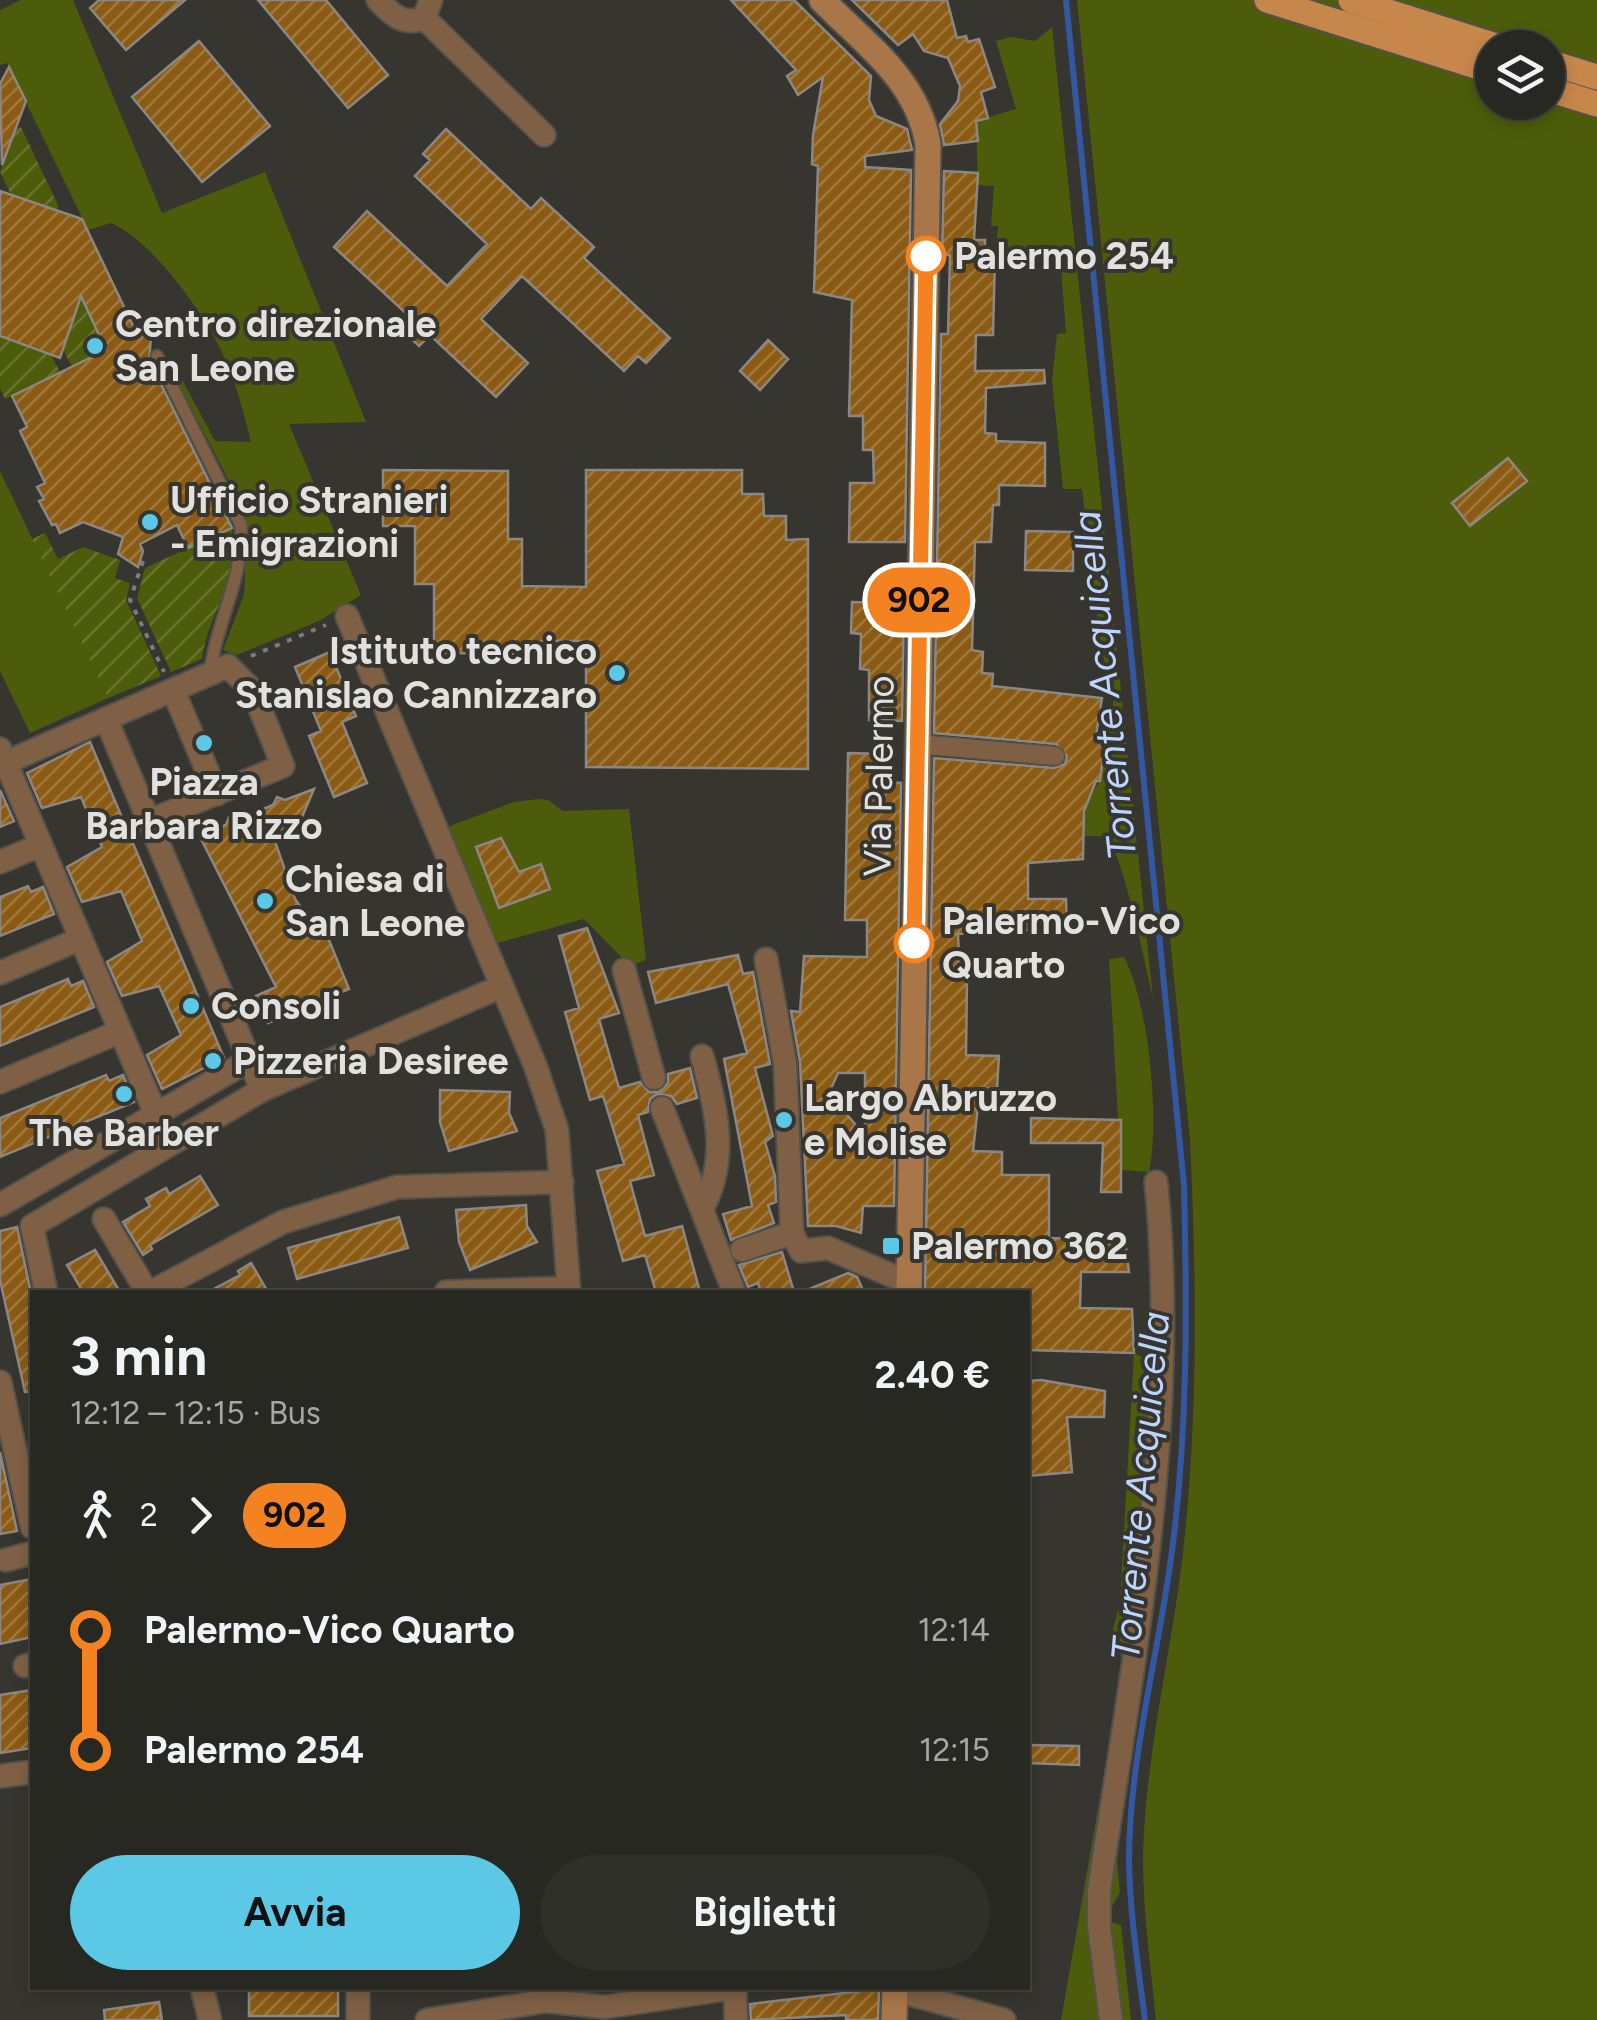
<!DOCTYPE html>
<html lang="it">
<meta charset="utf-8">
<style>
:root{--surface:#282823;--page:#30302b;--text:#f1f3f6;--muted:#a5a6a6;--line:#444441;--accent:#5bc8e6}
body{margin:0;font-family:Figtree,sans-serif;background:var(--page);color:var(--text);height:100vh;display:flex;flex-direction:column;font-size:38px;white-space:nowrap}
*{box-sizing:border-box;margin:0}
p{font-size:32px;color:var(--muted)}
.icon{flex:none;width:55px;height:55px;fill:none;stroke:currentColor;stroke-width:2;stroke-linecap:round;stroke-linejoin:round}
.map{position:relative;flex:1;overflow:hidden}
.side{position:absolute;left:30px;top:1290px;width:1000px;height:700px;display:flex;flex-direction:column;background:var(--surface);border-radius:0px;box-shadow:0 5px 15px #0003,0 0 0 2px var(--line)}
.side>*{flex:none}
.badge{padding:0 20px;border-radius:32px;font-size:35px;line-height:65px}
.controls{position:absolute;left:1475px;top:30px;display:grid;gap:20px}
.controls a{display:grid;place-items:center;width:90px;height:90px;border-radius:50%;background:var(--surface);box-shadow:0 5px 15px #0003,0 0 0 2px var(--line);font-size:50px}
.map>.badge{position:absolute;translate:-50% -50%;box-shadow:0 0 0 5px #fff}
.legs{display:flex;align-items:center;gap:15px;height:110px;padding:0 40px;font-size:32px}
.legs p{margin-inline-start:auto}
.headline{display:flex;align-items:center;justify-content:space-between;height:170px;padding:0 40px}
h1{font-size:55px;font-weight:700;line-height:75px}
.action{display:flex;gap:20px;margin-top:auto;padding:20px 40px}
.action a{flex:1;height:115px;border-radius:60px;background:var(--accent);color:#111;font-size:40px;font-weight:700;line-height:115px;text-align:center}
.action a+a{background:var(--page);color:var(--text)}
ul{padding:0 40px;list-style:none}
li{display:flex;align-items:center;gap:35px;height:120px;font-size:38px}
li i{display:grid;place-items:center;width:15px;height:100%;margin:0 12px;background:currentColor}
li i::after{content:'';width:25px;height:25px;margin:-12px;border:8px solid;border-radius:50%;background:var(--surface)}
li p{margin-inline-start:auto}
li:first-child i{background:linear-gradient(#0000 50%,currentColor 0)}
li:last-child i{background:linear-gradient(currentColor 50%,#0000 0)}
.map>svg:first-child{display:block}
.green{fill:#4d5c0a;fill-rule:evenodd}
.garden{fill:url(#garden-furrows)}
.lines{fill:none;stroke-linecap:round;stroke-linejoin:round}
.stream{stroke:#3258a3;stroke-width:6}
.building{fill:url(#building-hatch);stroke:#8c8782;stroke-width:2.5;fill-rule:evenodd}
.service-casing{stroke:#52514b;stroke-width:15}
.pedestrian-casing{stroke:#52514b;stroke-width:21}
.minor-casing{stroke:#52514b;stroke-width:26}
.secondary-casing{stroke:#52514b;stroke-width:29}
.primary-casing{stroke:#52514b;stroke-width:29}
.path{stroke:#7d7c76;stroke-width:4;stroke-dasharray:5 8;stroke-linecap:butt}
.service{stroke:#7f6044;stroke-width:11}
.pedestrian{stroke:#7f6044;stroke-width:18}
.minor{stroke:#7f6044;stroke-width:22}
.secondary{stroke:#a87649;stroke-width:25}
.primary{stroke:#c7874b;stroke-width:25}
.line-1-casing{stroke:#fff;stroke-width:22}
.line-1{stroke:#f58220;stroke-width:15}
.stop-1-dot{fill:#fff;stroke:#f58220;stroke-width:5}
.poi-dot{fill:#5bc8e6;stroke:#36352f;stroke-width:4}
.labels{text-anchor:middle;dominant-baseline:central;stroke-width:8;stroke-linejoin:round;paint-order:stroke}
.stop-label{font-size:38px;font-weight:bold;fill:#e2e1dd;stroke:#36352f;text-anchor:start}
.poi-label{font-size:38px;font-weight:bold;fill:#e2e1dd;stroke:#36352f;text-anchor:start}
.street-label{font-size:38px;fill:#e2e1dd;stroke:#36352f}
.water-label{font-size:40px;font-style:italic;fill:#bdd4fe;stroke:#36352f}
</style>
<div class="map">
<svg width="1597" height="2020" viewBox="0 0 1597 2020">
<defs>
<pattern id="garden-furrows" width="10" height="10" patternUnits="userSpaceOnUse" patternTransform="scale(2.5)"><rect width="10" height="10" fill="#4d5c0a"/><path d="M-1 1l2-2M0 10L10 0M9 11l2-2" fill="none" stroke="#66732d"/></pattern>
<pattern id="building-hatch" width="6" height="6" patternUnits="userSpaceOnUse" patternTransform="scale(2.5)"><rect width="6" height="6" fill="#8b5a13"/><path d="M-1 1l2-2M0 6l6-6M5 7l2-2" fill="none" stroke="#a07940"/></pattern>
</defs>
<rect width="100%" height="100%" fill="#36352f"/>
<path class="green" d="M21,0H73L162,213L265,172L366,422L289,424L361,595L319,621L237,655L223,650L244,595L247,531L242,506L168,363L172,361L215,441L251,442C244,414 237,386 225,359C207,317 153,241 111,223L88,230L7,63L0,65V10Z
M1077,0H1361L1380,16L1399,0H1597V2020H1156C1150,1958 1140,1894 1144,1831C1150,1729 1177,1627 1186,1524C1198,1395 1196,1268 1190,1139ZM1492,48H1548V102H1492Z
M1052,27L1153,998C1146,968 1122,850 1106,836H1083L1086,805L1100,780L1114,697L1101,649L1082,489H1063L1052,381L1057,334L1066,333L1060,255L995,256L998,226H991L994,186L978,185L976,121L1016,109L996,41L1011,37L1035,41Z
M0,471L108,698L30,733L0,671Z
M538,799L548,800L563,811L629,809L646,960L630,966L584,919L494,944L447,827L514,802Z
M1124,957C1149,1004 1160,1120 1149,1172L1121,1170L1109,959Z
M1171,1263H1175L1165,1501L1124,1793L1117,1861L1120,1892L1109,1912L1111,1922L1121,1925L1131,2020H1117L1103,1911Z
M1134,1353L1158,1365L1136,1611L1120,1602Z
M1118,1610L1132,1626L1123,1686L1117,1691L1120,1671L1125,1669L1113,1630Z
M1115,1712L1105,2020H1061Z"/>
<path class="garden" d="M21,127L59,207L55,210L11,195L0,172L15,129Z
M88,274L106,350L72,367L63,349Z
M0,336L51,355L60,372L5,399L0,388Z
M232,528C238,593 210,605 202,659L171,672L137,598L145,568Z
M45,533L58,559L83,547L120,560L115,578L130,583L126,600L161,676L108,698L32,539Z"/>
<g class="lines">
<path class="stream" d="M1066,0L1184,1185C1187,1307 1188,1429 1172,1551C1159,1653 1129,1758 1129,1861C1130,1914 1138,1967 1145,2020"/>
</g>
<path class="building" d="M99,0H185L126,50L90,8Z
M258,0H326L388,75L348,108Z
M731,0H794L871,76L869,100L876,116L907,129L912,150L865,156V167L911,170L905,542H849L850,483H874L873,450H863V416H849L852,300L814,292L818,166L812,164L813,135L823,77L798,95L787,76L796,70Z
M852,0H947L957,38L966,36L968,42L979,39L995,87L981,92L988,118L976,121L978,141L944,145L940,124L958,101L960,86L948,58L924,51L913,34L898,45Z
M199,41L270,126L202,182L132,97Z
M9,67L26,101L2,165L0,84Z
M446,129L531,209L541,198L594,247L584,258L670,338L646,363L638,356L624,371L522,276L481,319L528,363L496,397L430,335L419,346L399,327L409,316L334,247L367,211L447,286L487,244L415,176L430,160L423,154Z
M944,171L978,173L974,240H985V256H995L993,335H976L975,371L1044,370L1045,383L986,388L985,433L996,434V441L1045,443V486L999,485V505H993L991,542H975L972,650L983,652L982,673L993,674L992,686L1102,698L1096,735H1106L1100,781H1096L1084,811L1083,859L1028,863V899H1066L1067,928L958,934L960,979H967L966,1055L999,1056L997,1088H980L973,1151L1002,1152V1175H1049V1238L1125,1240L1129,1272H1081L1080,1308L1132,1309L1134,1353L1028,1350V1292H925L934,758L1054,768L1065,764L1067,756L1056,744L934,733L941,334H948L950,255H942Z
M0,191L82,219L137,334L151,338L149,360L232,528L188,548L177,525L140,544L143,551L138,567L118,554L123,537L83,522L60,533L56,524L52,525L39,501L44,499L37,487L45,483L20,431L27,427L12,396L106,350L81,296L60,358L0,336Z
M768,340L788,359L760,390L740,371Z
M1508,458L1527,481L1470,526L1452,503Z
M383,470L508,471V539H522V586L586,587V470H742V494H763L764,516H786V540L808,539V769L586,767V641H540V654L434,653V584H415V526H383Z
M1026,531L1073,532V571L1025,570Z
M852,602L904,604L902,721L869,720V670L860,669L861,634L851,633Z
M330,652L356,716L342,722L367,783L334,797L309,736L321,731L295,667Z
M90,742L224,1058L162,1089L147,1055L181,1035L159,986L122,996L107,962L142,941L121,891L82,902L67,867L102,847L81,797L42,808L27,773Z
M848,753L885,754L884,782L901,783L894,1206H863L861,1233L836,1226H808L800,1062L791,1011L800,1012L804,956L867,957V920H845ZM838,1073H865V1136L829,1093Z
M314,789L293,838L270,827L295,899L308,917L318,913L349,989L268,1023L256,996L276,987L199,835L226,825L229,817L237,820L273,805L277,797L285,800Z
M0,790L14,821L0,827Z
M501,838L519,872L541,864L550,889L499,908L476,847Z
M28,886L31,892L43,887L54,914L0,936V897Z
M587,928L619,1013L599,1019L619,1088L640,1082L649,1092H659L668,1083V1074L690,1068L697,1098L677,1104L671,1096L657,1094L650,1099L648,1112L638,1115L654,1175L630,1181L645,1236L682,1226L700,1292H656L645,1255L623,1261L597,1171L624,1164L603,1096L590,1100L565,1012L579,1008L559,936Z
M738,955L743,974L753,972L770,1064L755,1068L773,1136L765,1142L775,1176L776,1202L768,1205L774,1223L731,1240L723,1214L752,1206L724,1059L747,1053L728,984L656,1003L648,972Z
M68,979L71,986L83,981L94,1007L0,1046V1007Z
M106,1075L109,1081L123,1075L134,1102L0,1157V1118Z
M440,1090L510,1092L509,1113L517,1131L449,1151L440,1122Z
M1031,1118L1121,1120V1192H1101L1103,1143H1031Z
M200,1176L218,1205L150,1245L152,1249L143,1255L123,1222L150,1206L146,1199L166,1188L169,1194Z
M526,1205L527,1226L537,1242L470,1270L459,1242L456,1210Z
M399,1217L408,1248L297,1279L288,1248Z
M17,1227L32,1298V1391L25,1392L0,1280V1231Z
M95,1250L120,1292H83L67,1265Z
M782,1252L794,1292H761L758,1283L748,1287L739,1265Z
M251,1263L268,1292H208L240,1275L238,1271Z
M848,1273L857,1277L862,1288L850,1292H802Z
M1041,1380L1105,1391L1104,1417H1067L1072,1472L1028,1476V1381Z
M0,1452L17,1531L0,1534Z
M32,1579V1637L0,1644V1585Z
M32,1690V1748L0,1753V1695Z
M1028,1745L1079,1746V1765L1028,1763Z
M249,1988H338V2016H249Z
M879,1989L878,2020H846V2015L751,2020L750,2004Z
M159,2002L162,2020H105L104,2010Z"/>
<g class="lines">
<defs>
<path id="service" d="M157,356L241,525C244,579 216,621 210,674"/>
<path id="pedestrian" d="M917,744L1055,756"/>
<path id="minor" d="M378,0C392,15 403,26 424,18L431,0
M424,18L544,135
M347,616L535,1065L557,1130L569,1292
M173,690L217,794
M106,719L262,1090
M0,749L169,1145L32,1226L46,1292
M0,765L228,666L253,691L283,766L149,821
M0,862L41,845
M766,959L785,1063L792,1233L801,1251L828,1248L909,1283
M624,970L654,1078
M0,973L80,939
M702,1056C716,1107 729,1158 703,1207
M0,1082L119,1032
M662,1108L734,1292
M169,1145L262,1090L500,987
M0,1205L248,1061
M104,1219L147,1292
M742,1250L792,1233
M151,1292L283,1222L397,1187L562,1182
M446,1292L569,1288
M0,1382L32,1527
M6,1560L32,1553
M25,1666L32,1664
M1,1776L32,1772
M202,1988L210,2020
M735,1988L736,2020
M895,1990L1004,2020
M358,2020V1988
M427,2020L546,2001L605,2007L733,1988
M1111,2020L1099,1927V1891C1134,1654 1180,1422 1156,1182"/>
<path id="secondary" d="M822,0C866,45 917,79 928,144L909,1292
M894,2020L895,1988"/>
<path id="primary" d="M1267,0L1492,71
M1351,0L1502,48
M1548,62L1597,77
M1548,89L1597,104"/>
</defs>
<use href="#service" class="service-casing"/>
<use href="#pedestrian" class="pedestrian-casing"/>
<use href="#minor" class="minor-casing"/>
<use href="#secondary" class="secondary-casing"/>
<use href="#primary" class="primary-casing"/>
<path class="path" d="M143,561L130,600L164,672
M251,656L326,625"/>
<use href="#service" class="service"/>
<use href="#pedestrian" class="pedestrian"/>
<use href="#minor" class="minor"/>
<use href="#secondary" class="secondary"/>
<use href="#primary" class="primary"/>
</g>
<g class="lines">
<defs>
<path id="line-1" d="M914,943L926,256"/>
</defs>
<use href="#line-1" class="line-1-casing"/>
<use href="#line-1" class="line-1"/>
</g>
<g class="stop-1-dot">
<circle cx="926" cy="256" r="18"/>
<circle cx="914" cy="943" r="18"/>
</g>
<g class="poi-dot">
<circle cx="95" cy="346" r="10"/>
<circle cx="150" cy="522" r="10"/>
<circle cx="617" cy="673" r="10"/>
<circle cx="204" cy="743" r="10"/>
<circle cx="265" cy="901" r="10"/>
<circle cx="191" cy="1006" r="10"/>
<circle cx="213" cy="1061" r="10"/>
<circle cx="124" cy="1094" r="10"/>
<circle cx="784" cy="1120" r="10"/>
<rect x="881" y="1236" width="20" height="20" rx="5"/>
</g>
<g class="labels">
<g class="stop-label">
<text x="954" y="256">Palermo 254</text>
<text x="942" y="921">Palermo-Vico<tspan x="942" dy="44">Quarto</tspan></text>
</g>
<g class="poi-label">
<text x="115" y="324">Centro direzionale<tspan x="115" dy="44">San Leone</tspan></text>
<text x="170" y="500">Ufficio Stranieri<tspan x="170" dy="44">- Emigrazioni</tspan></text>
<text x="597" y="651" text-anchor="end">Istituto tecnico<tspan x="597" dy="44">Stanislao Cannizzaro</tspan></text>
<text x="204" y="782" text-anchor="middle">Piazza<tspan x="204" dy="44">Barbara Rizzo</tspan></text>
<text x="285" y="879">Chiesa di<tspan x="285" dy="44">San Leone</tspan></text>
<text x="211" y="1006">Consoli</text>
<text x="233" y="1061">Pizzeria Desiree</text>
<text x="804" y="1098">Largo Abruzzo<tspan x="804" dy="44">e Molise</tspan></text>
<text x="124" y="1133" text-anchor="middle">The Barber</text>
<text x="911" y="1246">Palermo 362</text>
</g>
<g class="street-label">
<text transform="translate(879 776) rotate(-89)">Via Palermo</text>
</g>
<g class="water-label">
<text transform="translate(1104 685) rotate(-96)">Torrente Acquicella</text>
<text transform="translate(1140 1486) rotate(-85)">Torrente Acquicella</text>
</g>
</g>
</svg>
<div class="controls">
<a><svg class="icon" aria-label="layers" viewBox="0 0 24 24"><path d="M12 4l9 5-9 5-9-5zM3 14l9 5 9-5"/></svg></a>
</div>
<b class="badge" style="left:919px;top:600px;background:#f58220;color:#111">902</b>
<section class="side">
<div class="headline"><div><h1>3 min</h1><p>12:12 – 12:15 · Bus</p></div><b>2.40 €</b></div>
<div class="legs"><svg class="icon" aria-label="walk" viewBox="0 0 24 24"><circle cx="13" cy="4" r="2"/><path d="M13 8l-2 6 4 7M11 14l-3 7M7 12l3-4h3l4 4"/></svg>2<svg class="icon" aria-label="forward" viewBox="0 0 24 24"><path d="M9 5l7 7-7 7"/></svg><b class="badge" style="background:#f58220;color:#111">902</b></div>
<ul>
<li><i style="color:#f58220"></i><b>Palermo-Vico Quarto</b><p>12:14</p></li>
<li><i style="color:#f58220"></i><b>Palermo 254</b><p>12:15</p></li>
</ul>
<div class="action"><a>Avvia</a><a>Biglietti</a></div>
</section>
</div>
